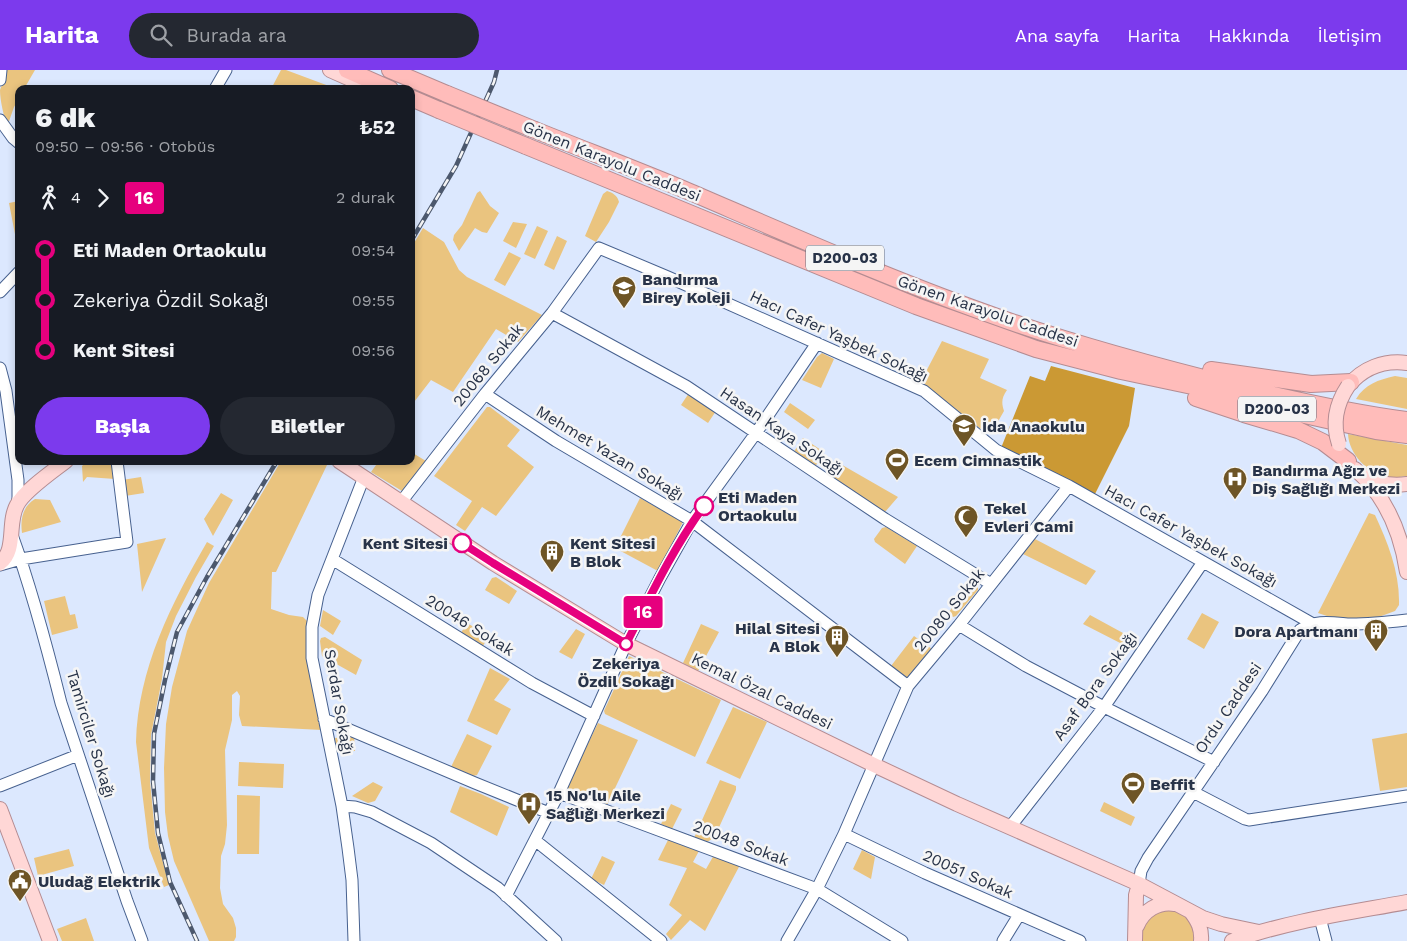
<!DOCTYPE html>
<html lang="tr">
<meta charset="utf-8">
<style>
:root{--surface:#171b24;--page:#242831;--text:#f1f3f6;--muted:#9ea1a6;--accent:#7c3aed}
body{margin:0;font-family:"Work Sans",sans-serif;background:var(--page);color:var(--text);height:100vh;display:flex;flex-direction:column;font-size:19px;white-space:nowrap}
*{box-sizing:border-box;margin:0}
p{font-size:16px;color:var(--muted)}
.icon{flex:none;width:28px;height:28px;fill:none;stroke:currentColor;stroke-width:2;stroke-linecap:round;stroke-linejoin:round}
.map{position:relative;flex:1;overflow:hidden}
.sheet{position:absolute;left:15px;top:15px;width:400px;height:380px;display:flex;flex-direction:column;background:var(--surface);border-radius:10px;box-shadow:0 2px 8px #0003}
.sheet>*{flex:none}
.badge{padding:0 10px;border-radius:4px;font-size:18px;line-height:32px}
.map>.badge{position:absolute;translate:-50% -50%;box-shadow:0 0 0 2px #fff}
.legs{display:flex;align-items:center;gap:8px;height:55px;padding:0 20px;font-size:16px}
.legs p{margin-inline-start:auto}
.overview{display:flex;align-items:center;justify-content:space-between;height:85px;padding:0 20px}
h1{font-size:28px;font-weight:800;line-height:38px}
.cta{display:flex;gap:10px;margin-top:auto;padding:10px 20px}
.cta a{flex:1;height:58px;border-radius:30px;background:var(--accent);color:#fff;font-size:20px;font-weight:800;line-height:58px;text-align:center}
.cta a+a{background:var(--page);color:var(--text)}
ul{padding:0 20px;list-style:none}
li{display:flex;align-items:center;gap:18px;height:50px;font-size:19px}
li i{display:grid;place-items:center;width:8px;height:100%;margin:0 6px;background:currentColor}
li i::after{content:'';width:12px;height:12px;margin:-6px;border:4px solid;border-radius:50%;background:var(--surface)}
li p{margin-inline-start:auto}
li:first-child i{background:linear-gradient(#0000 50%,currentColor 0)}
li:last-child i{background:linear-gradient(currentColor 50%,#0000 0)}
header{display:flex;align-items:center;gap:30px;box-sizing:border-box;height:70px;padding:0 25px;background:var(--accent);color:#fff}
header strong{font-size:24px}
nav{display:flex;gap:28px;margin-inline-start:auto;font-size:18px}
.search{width:350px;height:45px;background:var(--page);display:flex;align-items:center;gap:12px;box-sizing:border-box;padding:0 18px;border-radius:28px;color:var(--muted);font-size:19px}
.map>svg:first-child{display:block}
.green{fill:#eac47f}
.forest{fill:#cb9934}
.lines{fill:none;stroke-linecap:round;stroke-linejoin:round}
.minor-casing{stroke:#47618f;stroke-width:13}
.major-casing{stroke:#b48c92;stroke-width:16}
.highway-casing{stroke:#b48c92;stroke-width:18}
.minor{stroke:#fff;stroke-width:11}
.major{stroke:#ffd7d6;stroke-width:14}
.highway{stroke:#ffbcba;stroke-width:16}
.rail-casing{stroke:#4c586d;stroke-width:4.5}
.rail{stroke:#f5f5f5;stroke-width:2.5;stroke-dasharray:8;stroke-linecap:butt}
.major-bridge-casing{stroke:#b48c92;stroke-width:16;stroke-linecap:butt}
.highway-bridge-casing{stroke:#b48c92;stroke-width:18;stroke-linecap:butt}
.major-bridge{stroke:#ffd7d6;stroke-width:14}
.highway-bridge{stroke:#ffbcba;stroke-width:16}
.line-1-casing{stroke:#fff;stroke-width:11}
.line-1{stroke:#e6007e;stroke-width:8}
.stop-1-dot{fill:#fff;stroke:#e6007e;stroke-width:2.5}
.labels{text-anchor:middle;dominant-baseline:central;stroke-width:5;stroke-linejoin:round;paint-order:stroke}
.shield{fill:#f5f5f5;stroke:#666d7c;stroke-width:1}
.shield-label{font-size:15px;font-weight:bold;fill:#283348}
.street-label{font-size:16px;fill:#283348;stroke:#f5f5f5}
.poi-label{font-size:16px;font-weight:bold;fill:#283348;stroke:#f5f5f5;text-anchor:start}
.stop-label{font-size:16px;font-weight:bold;fill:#283348;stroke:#f5f5f5;text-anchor:start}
</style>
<header>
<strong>Harita</strong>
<div class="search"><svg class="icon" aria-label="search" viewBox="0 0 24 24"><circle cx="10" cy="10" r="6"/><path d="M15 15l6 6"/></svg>Burada ara</div>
<nav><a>Ana sayfa</a><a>Harita</a><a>Hakkında</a><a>İletişim</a></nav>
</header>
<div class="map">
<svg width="1407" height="871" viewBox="0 0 1407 871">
<rect width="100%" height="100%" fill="#dce8fe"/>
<path class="green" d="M7,0H35L24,19H19V29L14,37L7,57C4,46 0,31 0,20C3,11 6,11 7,0Z
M281,0H286L337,19H271Z
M480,121L490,136L499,143L487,163L482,162L475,158L459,181L453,170L454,165L462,155L477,123Z
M607,121C613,123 617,125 619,132L609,152L596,172L585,166L603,124Z
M19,131V185L9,133Z
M513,152L527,154L516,178L503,171Z
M537,156L548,161L535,189L524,184Z
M423,158L444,172L459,200L467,207L542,245L518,272L496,259L453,322L431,310L411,336V178Z
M557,166L567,171L554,200L544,195Z
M509,182L521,188L505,216L494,210Z
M942,271L989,289L980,308L1007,320C1002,327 1001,332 1004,341L992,362L987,364L926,316L920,313Z
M822,283L834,289L821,318L802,310L817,287Z
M1395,306L1407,308V339L1356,329C1365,314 1378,310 1395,306Z
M689,323L716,341L708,353L681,335Z
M790,333L815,350L808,359L784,342Z
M487,337H490L520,360L507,376L534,397L496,446L482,437L465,461L456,455L472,431L434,406Z
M1348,364L1407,375V406C1400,407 1393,408 1387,407C1367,403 1349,384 1348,364Z
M803,368L824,382L815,397L793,383Z
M411,382L426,391L402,421L371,402L379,391H411Z
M87,391H112L115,409L87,407L83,412L82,396Z
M281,391H321L327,395L276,502H272L271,539L289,545L303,547L307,551V563L322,660L242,656L239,645L240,626L237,621L232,625V650L225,680L227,755L225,774L221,786L220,818L223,834L233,848L236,858V867L234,871H209L174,791L168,766L165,742L164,698L166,654L172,617L187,561L197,539L209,513Z
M837,392L898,427L885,442L829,407Z
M141,407L144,423L125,426L122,410Z
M221,423L233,430L213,466L204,449Z
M640,428L683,452L659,499L656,500L615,478Z
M35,429L50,430L61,452L22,463C20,449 23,436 35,429Z
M1369,443L1375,445C1388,473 1400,503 1399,535L1395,541L1376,548L1360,550L1336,549L1318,543Z
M886,457L917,476L905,494L875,472L874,469L882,458Z
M166,468L142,522L137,474Z
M1035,469L1096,501L1086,515L1023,484Z
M207,472L214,476L196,507L176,546L166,572L162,609L151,665L150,711L155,763L169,815L164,817L149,778L136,672C138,599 171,534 207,472Z
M496,507L517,521L509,534L485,520L492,508Z
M972,513L978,517V520L956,546L953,547L948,543Z
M65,526L70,545L75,544L78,558L52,565L44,531Z
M323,540L341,551L333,565L320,556Z
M1202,543L1219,552L1204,579L1187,569Z
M1090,545L1134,569L1131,573L1126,576L1083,554Z
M467,553L489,566L481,579L459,566Z
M701,554L719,562L698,601L683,593Z
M576,559L585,564L572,589L559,582Z
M914,566L932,579L908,610L891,596Z
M325,567L362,590L356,605L322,586L320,571L321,568Z
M629,586L721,630L695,687L605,644L604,641Z
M490,598L510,609L494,630L511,639L497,665L467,651Z
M733,637L767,652L740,709L706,693Z
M598,653L638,670L607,735L565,721Z
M1407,663V717L1380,721L1372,669Z
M467,664L492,676L477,705L473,706L451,697Z
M354,666L355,681L336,682L335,668Z
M239,692L284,694L283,718L238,716Z
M720,710L736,716V720L716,764L712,769L707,772L694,768Z
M373,712L383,717L375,731L368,733L352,726Z
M460,716L481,724L509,737L497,766L450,742Z
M237,725L260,726L259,784H237Z
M1104,732L1135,747L1131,756L1100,741Z
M671,734L682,739L672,759L661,754Z
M668,770L699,781L693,792L706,799L714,785L740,795L705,861L690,850L671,870L666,864L682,845L669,835L687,798L658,790Z
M69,779L74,796L38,806L34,788Z
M862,780L875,787L871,809L853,799Z
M602,786L615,792L604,815L591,809Z
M1166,840C1186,842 1193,851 1195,871H1142C1142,853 1149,845 1166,840Z
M86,848L94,871H62L57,859Z"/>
<path class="forest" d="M1051,296L1135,318L1129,356L1095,424L1001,378L1030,306L1045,311Z"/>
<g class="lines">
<defs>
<path id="minor" d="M0,10L1,0
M215,19L226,0
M0,50L13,68L19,73
M0,222L19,202
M552,243L686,316L885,449L991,514
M0,298L6,321L18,410V428L17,435
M485,324L556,371L692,451L908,616
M401,432L485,324L552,243L599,178L668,207L924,321L996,380L1069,416L1313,554
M12,465C32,520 47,577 61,633L127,831L142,871
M332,489L532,613L594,646
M0,495L21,489L127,472L117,391
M959,555L1026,596L1104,637L1214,692
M324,649L475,713L549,743
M0,716L78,685
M1193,722L1245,749L1249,750L1407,726
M559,723L817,819L902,871
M342,736L355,737L372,742L431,773L498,818L556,871
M1010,757L1104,637L1203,492
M844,764L925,803L1080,871
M536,771L661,871
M1139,814L1141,801L1148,788L1262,621L1300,560C1315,549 1334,553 1351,554C1369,554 1389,552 1407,550
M506,826L559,723L626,574L660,508L692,451L756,363L817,273
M1320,848L1326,871
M354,871L352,810L348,778L342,736L312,588V557L318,525L364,407
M787,871L817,819L844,764L908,616L959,555L1069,416
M1003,871L1019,845"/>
<path id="major" d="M330,0L357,12
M1348,316C1363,298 1384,290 1407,293
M339,391L493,493L626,574L874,695L957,734L1139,814L1203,848L1221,854L1259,862
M1355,399C1386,426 1401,462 1407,502
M1365,406C1378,414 1392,416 1407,414
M0,493C17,480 7,453 17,435C24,421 53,401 66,391
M0,739L50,871
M1191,842C1198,851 1202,859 1201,871
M1137,856C1143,841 1158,831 1175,834
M1135,871L1136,825L1139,814
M1232,871C1289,851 1348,843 1407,832"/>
<path id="highway" d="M347,0L390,19
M390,0L447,24
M411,28L439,40
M535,60C587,81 638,100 690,122C788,164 885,207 986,243C1068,273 1154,296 1239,317C1294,330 1351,343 1407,350
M526,76L916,236L1036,279L1121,301L1192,316L1273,338L1376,361L1407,365
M1211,300L1311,314L1351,312
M1196,328L1244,344L1298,360L1323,372L1348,391"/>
</defs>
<use href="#minor" class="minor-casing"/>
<use href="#major" class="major-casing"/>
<use href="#highway" class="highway-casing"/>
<use href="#minor" class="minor"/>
<use href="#major" class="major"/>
<use href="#highway" class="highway"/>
<defs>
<path id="rail" d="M411,171L456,96L494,12L497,0
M197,871L170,812L158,763L153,711L154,664L165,610L177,562L207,507L277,391"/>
</defs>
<use href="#rail" class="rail-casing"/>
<use href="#rail" class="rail"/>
<defs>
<path id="major-bridge" d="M1339,374C1332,353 1336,334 1348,316"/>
<path id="highway-bridge" d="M447,24L535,60
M439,40L526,76"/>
</defs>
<use href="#major-bridge" class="major-bridge-casing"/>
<use href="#highway-bridge" class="highway-bridge-casing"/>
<use href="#major-bridge" class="major-bridge"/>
<use href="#highway-bridge" class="highway-bridge"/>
</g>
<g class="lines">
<defs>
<path id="line-1" d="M462,473L493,493L626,574C650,527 673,478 704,436"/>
</defs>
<use href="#line-1" class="line-1-casing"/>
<use href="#line-1" class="line-1"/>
</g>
<defs>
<symbol id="school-pin" viewBox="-11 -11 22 30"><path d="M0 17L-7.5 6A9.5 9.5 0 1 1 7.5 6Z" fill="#6e5526" stroke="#f5f5f5"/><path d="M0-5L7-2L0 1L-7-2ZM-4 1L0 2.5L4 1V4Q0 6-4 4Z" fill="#fff"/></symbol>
<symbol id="stadium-pin" viewBox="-11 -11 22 30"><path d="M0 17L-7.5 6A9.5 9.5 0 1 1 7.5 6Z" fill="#6e5526" stroke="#f5f5f5"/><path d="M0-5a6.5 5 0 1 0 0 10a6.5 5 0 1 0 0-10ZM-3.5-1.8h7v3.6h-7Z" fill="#fff"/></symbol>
<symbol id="hospital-pin" viewBox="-11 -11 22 30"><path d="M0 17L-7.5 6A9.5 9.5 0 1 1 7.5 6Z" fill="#6e5526" stroke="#f5f5f5"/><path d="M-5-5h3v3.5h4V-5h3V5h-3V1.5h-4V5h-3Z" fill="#fff"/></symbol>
<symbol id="mosque-pin" viewBox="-11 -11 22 30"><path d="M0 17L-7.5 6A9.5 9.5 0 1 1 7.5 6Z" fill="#6e5526" stroke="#f5f5f5"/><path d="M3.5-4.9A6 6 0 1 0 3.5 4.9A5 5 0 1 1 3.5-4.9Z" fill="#fff"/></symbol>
<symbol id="building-pin" viewBox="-11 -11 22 30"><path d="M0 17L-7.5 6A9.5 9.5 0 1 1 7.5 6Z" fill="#6e5526" stroke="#f5f5f5"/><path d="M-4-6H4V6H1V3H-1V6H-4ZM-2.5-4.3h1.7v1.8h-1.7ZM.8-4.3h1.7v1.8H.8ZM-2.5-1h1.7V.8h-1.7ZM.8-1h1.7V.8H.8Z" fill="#fff"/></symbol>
<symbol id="civic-pin" viewBox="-11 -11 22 30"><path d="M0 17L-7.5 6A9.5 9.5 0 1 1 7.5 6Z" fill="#6e5526" stroke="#f5f5f5"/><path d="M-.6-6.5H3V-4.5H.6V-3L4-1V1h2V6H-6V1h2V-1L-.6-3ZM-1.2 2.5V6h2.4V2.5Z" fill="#fff"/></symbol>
</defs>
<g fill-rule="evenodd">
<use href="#school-pin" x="610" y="204" width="28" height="38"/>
<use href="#school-pin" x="950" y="342" width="28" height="38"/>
<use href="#stadium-pin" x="883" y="376" width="28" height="38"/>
<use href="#hospital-pin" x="1221" y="395" width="28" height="38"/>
<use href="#mosque-pin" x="952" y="433" width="28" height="38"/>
<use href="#building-pin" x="538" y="468" width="28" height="38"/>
<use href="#building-pin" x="1362" y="547" width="28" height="38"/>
<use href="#building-pin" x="823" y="553" width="28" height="38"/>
<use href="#stadium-pin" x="1119" y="700" width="28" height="38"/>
<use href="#hospital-pin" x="515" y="720" width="28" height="38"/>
<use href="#civic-pin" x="6" y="797" width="28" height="38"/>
</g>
<g class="stop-1-dot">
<circle cx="704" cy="436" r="9"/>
<circle cx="462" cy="473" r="9"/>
<circle cx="626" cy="574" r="6"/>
</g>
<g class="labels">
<g class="shield">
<rect x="806" y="175.5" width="78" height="25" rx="4"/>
<rect x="1238" y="326.5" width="78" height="25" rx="4"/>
</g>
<g class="shield-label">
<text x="845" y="188">D200-03</text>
<text x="1277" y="339">D200-03</text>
</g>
<g class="street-label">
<text transform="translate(612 91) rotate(22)">Gönen Karayolu Caddesi</text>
<text transform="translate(988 241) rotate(19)">Gönen Karayolu Caddesi</text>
<text transform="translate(839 266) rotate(25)">Hacı Cafer Yaşbek Sokağı</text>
<text transform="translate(488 295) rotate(-51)">20068 Sokak</text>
<text transform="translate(782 361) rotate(34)">Hasan Kaya Sokağı</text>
<text transform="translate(610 383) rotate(31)">Mehmet Yazan Sokağı</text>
<text transform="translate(1191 466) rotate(29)">Hacı Cafer Yaşbek Sokağı</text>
<text transform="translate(949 540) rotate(-51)">20080 Sokak</text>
<text transform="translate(470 555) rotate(32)">20046 Sokak</text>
<text transform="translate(1095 616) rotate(-54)">Asaf Bora Sokağı</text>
<text transform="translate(762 621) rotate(26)">Kemal Özal Caddesi</text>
<text transform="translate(339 632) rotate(80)">Serdar Sokağı</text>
<text transform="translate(1228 638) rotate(-56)">Ordu Caddesi</text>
<text transform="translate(91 664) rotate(73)">Tamirciler Sokağı</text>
<text transform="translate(741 773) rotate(21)">20048 Sokak</text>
<text transform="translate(968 804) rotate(24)">20051 Sokak</text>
</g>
<g class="poi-label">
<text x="642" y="209">Bandırma<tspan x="642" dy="18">Birey Koleji</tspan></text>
<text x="982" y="356">İda Anaokulu</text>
<text x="914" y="390">Ecem Cimnastik</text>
<text x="1252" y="400">Bandırma Ağız ve<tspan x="1252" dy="18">Diş Sağlığı Merkezi</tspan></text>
<text x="984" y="438">Tekel<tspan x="984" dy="18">Evleri Cami</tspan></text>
<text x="570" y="473">Kent Sitesi<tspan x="570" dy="18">B Blok</tspan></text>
<text x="820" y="558" text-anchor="end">Hilal Sitesi<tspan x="820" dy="18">A Blok</tspan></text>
<text x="1358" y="561" text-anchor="end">Dora Apartmanı</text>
<text x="1150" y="714">Beffit</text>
<text x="546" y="725">15 No'lu Aile<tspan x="546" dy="18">Sağlığı Merkezi</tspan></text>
<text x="38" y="811">Uludağ Elektrik</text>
</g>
<g class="stop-label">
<text x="718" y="427">Eti Maden<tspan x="718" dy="18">Ortaokulu</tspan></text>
<text x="448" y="473" text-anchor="end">Kent Sitesi</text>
<text x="626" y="593" text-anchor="middle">Zekeriya<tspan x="626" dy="18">Özdil Sokağı</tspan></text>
</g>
</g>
</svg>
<b class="badge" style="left:643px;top:542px;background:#e6007e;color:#fff">16</b>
<section class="sheet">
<div class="overview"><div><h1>6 dk</h1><p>09:50 – 09:56 · Otobüs</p></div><b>₺52</b></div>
<div class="legs"><svg class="icon" aria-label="walk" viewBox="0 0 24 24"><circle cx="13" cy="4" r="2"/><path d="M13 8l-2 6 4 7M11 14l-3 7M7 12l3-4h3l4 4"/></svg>4<svg class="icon" aria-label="forward" viewBox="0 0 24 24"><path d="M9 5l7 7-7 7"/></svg><b class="badge" style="background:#e6007e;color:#fff">16</b><p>2 durak</p></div>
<ul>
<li><i style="color:#e6007e"></i><b>Eti Maden Ortaokulu</b><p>09:54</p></li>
<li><i style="color:#e6007e"></i><span>Zekeriya Özdil Sokağı</span><p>09:55</p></li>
<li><i style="color:#e6007e"></i><b>Kent Sitesi</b><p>09:56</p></li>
</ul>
<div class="cta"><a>Başla</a><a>Biletler</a></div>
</section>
</div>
